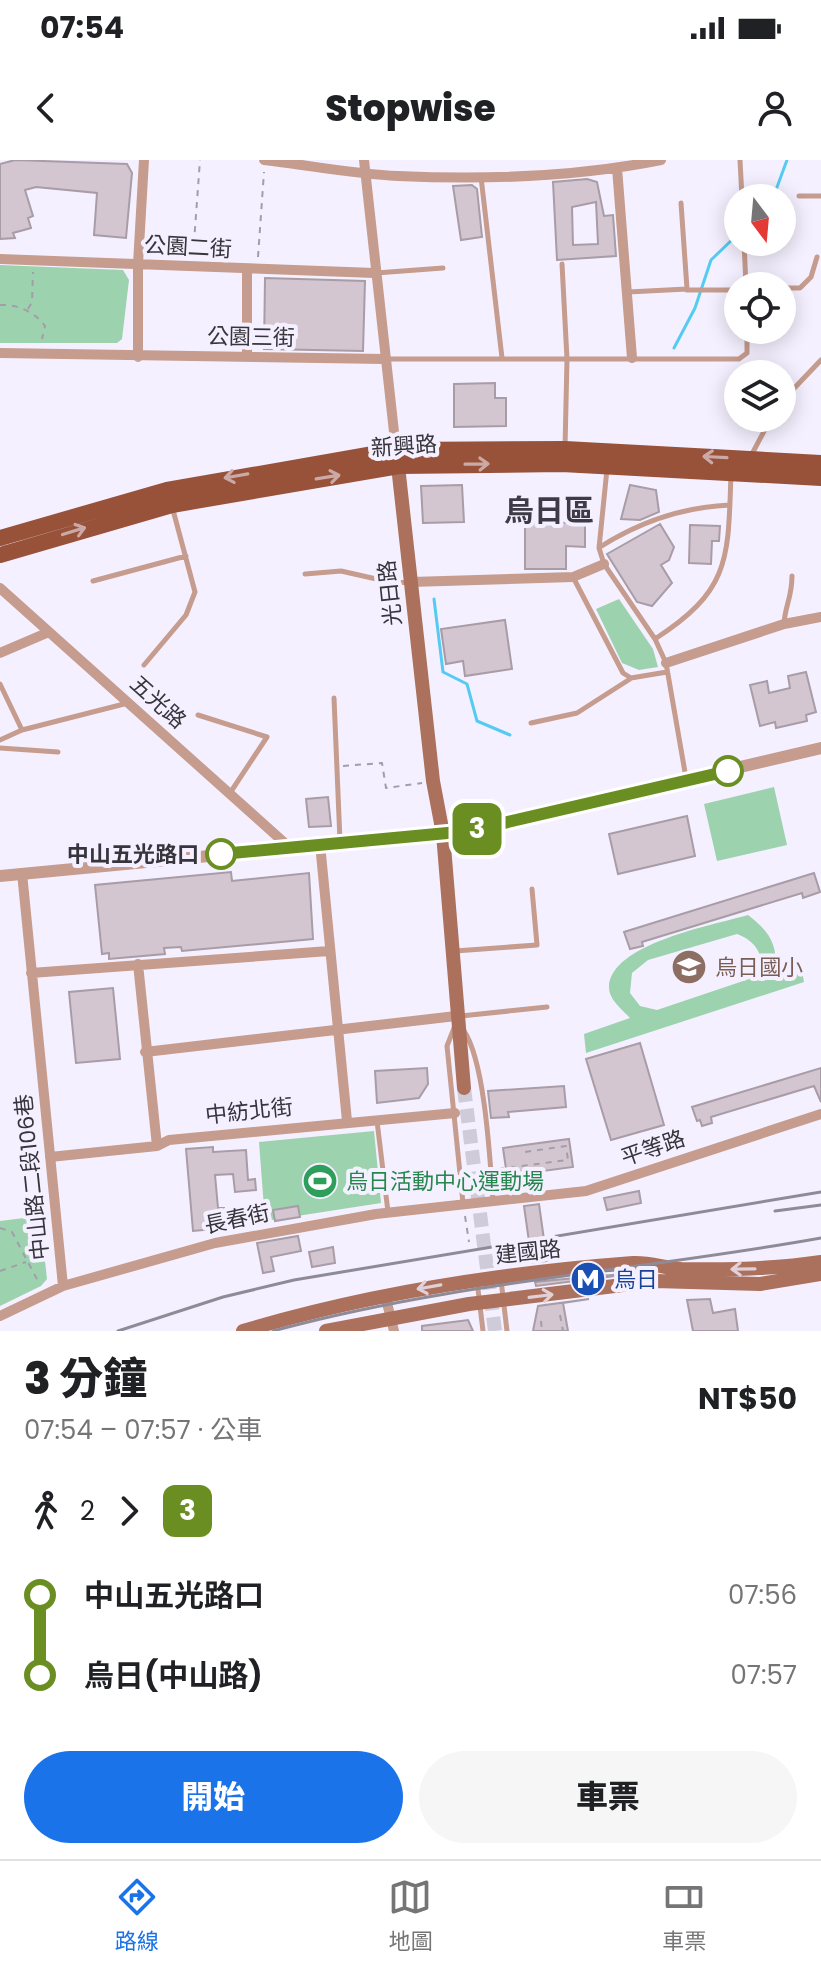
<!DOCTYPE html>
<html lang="zh-TW">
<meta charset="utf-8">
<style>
:root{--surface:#fff;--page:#f6f6f6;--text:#202124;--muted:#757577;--line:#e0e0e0;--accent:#1a73e8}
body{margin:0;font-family:Poppins,"Noto Sans TC",sans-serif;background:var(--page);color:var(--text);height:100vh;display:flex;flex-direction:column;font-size:30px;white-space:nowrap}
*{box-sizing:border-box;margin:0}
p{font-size:26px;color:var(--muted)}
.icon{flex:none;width:44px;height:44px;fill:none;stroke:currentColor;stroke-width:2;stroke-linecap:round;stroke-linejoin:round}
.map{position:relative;height:1171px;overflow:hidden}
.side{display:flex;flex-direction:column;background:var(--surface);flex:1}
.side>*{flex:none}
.badge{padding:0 16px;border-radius:12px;font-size:28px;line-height:52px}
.needle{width:52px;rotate:164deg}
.controls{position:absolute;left:724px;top:24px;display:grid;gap:16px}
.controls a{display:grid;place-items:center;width:72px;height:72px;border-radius:50%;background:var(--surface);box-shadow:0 4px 20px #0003;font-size:40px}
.map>.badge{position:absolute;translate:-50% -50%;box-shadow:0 0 0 4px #fff}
.legs{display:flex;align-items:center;gap:12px;height:88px;padding:0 24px;font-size:26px}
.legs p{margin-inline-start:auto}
.overview{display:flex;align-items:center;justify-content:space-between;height:136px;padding:0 24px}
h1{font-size:44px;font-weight:800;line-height:60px}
.button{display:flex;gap:16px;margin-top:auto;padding:16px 24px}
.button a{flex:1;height:92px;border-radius:48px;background:var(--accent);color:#fff;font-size:32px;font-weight:800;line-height:92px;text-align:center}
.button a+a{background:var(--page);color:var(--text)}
ul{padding:0 24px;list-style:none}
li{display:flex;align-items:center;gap:28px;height:80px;font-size:30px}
li i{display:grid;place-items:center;width:12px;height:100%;margin:0 10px;background:currentColor}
li i::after{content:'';width:20px;height:20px;margin:-10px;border:6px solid;border-radius:50%;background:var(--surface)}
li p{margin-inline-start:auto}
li:first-child i{background:linear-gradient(#0000 50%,currentColor 0)}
li:last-child i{background:linear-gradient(currentColor 50%,#0000 0)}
.status{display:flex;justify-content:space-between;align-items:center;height:56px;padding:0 40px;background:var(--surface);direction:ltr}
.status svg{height:22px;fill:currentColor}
header{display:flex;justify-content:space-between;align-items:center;height:104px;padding:0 24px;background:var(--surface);font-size:36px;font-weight:800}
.menu{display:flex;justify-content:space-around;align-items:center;height:112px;border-top:2px solid var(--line);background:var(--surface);font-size:22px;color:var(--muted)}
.menu a{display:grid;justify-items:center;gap:4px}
.menu .on{color:var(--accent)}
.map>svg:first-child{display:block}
.green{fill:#9cd2ad;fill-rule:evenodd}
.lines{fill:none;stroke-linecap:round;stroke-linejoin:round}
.stream{stroke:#56cbf1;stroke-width:3}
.building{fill:#d3c6d1;stroke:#a89ca6;stroke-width:2;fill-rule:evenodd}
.secondary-tunnel{stroke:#cfcbd8;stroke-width:14;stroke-dasharray:14 7;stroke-linecap:butt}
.path{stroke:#a29ea9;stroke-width:2;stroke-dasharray:6 6;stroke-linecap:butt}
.service{stroke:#c59c8e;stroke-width:5}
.minor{stroke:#c59c8e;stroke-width:10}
.tertiary{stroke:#c59c8e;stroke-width:12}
.secondary{stroke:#ab715d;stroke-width:14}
.primary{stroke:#975239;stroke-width:16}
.rail{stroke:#8f8b96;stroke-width:3}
.oneway{stroke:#cba9a6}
.oneway2{stroke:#e2d0d6}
.line-1-casing{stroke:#fff;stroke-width:18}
.line-1{stroke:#6b8e23;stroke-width:12}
.stop-1-dot{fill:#fff;stroke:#6b8e23;stroke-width:4}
.labels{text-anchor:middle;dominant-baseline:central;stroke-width:8;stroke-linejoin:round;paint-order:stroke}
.street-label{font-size:22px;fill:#37353b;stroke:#f5f0ff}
.stop-label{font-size:22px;font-weight:bold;fill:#37353b;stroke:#f5f0ff;text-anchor:end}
.education-label{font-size:22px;fill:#785e54;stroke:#f5f0ff;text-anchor:start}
.leisure-label{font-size:22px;fill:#27864d;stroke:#f5f0ff;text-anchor:start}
.transit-label{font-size:22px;fill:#164399;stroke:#f5f0ff;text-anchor:start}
.district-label{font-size:30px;font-weight:bold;fill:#3f3b46;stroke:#f5f0ff}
</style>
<div class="status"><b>07:54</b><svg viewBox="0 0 49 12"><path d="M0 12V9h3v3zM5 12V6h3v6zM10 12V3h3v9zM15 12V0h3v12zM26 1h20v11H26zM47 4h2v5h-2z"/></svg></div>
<header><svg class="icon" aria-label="back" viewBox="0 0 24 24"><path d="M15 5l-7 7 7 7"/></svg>Stopwise<svg class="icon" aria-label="person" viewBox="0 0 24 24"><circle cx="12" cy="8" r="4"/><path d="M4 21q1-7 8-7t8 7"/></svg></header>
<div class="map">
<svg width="821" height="1171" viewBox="0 0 821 1171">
<rect width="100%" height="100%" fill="#f5f0ff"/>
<path class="green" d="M0,105L123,110L129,120L122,179L117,183H0Z
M619,439L653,489L658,507L639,510L622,503L596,449Z
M774,627L787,685L717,701L704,644Z
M748,755C771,773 777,784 776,813L801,806L804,822L586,893L584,874L630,858C622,849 609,840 609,827C610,784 713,765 748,755ZM737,774C756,781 766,796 758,816L657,850L640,846L630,833L632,813L648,800Z
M374,971L381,1043L265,1061L259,982Z
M40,1056L47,1119L41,1126L0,1146V1061Z"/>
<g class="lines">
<path class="stream" d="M773,38L787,0
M674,188L695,148L711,100L736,76
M434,439L443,512L467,524L477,561L510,575"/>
</g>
<path class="building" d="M15,0L127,4L132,13L126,78L94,75L97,33L36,27L25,30L33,56L28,58L31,68L13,73L15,78L0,79V4Z
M587,19L597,22L604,56L613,55L616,96L557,100L553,22ZM596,42L598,84L573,85L572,47Z
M472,25L477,29L482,77L461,80L453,26Z
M265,118L365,121L363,191L264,189Z
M495,223V238H506V266L454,267V224Z
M462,325L464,362L423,363L421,326Z
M630,325L656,330L659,352L640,360L621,359Z
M525,362L585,363V387L566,386V409H525Z
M660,364L674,387L669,400L661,405L672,423L652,446L637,442L607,394Z
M690,365L720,366L719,381H712L711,404L689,403Z
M505,460L512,509L465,516L463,501L446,504L441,469Z
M806,512L816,552L806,555L807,561L776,568L775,562L760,566L750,525L767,521L769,533L790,528L788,516Z
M328,637L331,666L309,667L306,639Z
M687,656L695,696L618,714L609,674Z
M231,712L232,721L309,713L313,779L182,791L181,787L164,788L165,794L109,799V793L102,794L95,725Z
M814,713L820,732L803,738L802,733L642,782L643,786L630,789L624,772Z
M113,828L120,899L76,903L69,832Z
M640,883L664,965L611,980L586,899Z
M427,908L428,924L419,938L377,943L375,911Z
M821,908V942L814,926L711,957L712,963L702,966L700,960L697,961L692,947Z
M564,926L566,947L508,952L509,957L491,958L488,931Z
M569,979L573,1007L535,1012L537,1028L522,1030L520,1014L507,1016L503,988Z
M213,987V992L246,990L248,1020L255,1019L256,1030L235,1032L233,1014L215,1015L218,1048H224L226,1068L193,1071L186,989Z
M639,1031L641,1043L607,1050L604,1038Z
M539,1044L547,1101L532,1103L524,1046Z
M298,1046L300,1057L275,1061L273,1050Z
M298,1076L301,1091L271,1097L274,1111L263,1113L257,1083Z
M333,1087L335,1103L312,1107L309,1092Z
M639,1113L536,1126L535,1122L585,1117Z
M589,1139L563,1143L568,1171H533L538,1146Z
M710,1139L713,1153L735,1149L738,1171H693L687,1140Z
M468,1160L473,1171H422V1166Z"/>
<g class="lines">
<path class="secondary-tunnel" d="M464,928L495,1171"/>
<path class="path" d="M193,96L200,0
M258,97L264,12
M0,145C17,144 35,152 45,166L42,179
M28,149L32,142L33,112
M732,218L738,221
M343,606L382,603L386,628L422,623
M498,1009L568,1000L566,986L525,992
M465,1056L469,1082
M0,1068L12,1072L39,1123
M0,1111L26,1102
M560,1155L563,1171
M541,1161L542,1171"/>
<path class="service" d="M740,0L742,38
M481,17L502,198
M799,36H821
M744,82L746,126
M562,104L567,199L565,288
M376,113L443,108
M782,128H800L811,117L817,97
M687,130H738
M628,132L687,129L681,43
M385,199H739L747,193V170
M782,241L821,200
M752,294L771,258
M607,309L599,388L604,404L655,479L666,503L686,618
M600,387C641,361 682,347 730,345
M305,414L341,411L394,423L411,422
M573,417L623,513L631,518L667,512
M93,421L186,396
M784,464C785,445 792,438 792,416
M655,479C731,430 728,398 731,314
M144,505L186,455L195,432L173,350
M0,524L22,570
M334,538L340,681
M198,555L267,577L230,633
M531,563L577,553L630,519
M0,580L22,570L128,543
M0,588L58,592
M455,791L537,785L532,729
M461,856L547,847
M456,863L447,886L463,1043
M464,871C485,902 490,1000 493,1040
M377,961L388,1052
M501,1120L507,1171
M477,1121L483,1171"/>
<path class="minor" d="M264,0C308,5 353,14 398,16C484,20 576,17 661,0
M364,0L396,290
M617,8L632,198
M0,99L374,113
M0,193L384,199
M138,197V104L144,0
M247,197V110
M411,422L573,417L604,404
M0,428L288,686
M0,493L49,472
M666,503L784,464L821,457
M320,684L347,961
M22,713L63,1126
M138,804L157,986
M31,813L329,791
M145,892L456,856
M50,997L157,986L169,980L455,953
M385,1135L394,1171
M0,1156L63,1126L215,1083L376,1054L586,1031L821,954"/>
<path class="tertiary" d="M0,716L469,671L821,588"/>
<path class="secondary" d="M397,297L433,621L443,674L464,928
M243,1171C370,1133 501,1113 633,1103C649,1102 665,1108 681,1109C728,1110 775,1109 821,1102
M326,1171L469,1144L655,1121L760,1124L821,1114"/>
<path class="primary" d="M0,378L167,330L396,290L565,289L821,303
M0,395L172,345L399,306L562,304L821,318"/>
<path class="rail" d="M775,1051L821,1045
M118,1171L223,1137L294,1120L821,1032
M273,1171C452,1122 638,1111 821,1078"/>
</g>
<defs><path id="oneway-shaft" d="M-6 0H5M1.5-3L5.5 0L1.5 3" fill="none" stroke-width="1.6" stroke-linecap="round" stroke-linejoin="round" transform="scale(2)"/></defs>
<g class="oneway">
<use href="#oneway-shaft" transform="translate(715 297) rotate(-177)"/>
<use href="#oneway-shaft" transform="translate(477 304) rotate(-1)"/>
<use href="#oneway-shaft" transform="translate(236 316) rotate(170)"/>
<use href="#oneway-shaft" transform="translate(328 317) rotate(-9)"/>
<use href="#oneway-shaft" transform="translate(74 371) rotate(-17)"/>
</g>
<g class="oneway2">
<use href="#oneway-shaft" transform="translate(743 1109) rotate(179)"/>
<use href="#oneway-shaft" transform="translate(429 1127) rotate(170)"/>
<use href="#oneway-shaft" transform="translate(541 1136) rotate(-7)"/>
</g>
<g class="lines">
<defs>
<path id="line-1" d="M221,694L469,671L728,611"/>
</defs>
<use href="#line-1" class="line-1-casing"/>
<use href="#line-1" class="line-1"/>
</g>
<defs>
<symbol id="school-disc" viewBox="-11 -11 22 22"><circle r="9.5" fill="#8d6e63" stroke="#f5f0ff"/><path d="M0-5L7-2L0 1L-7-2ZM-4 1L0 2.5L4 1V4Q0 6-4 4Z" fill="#fff"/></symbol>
<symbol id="stadium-disc" viewBox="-11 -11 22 22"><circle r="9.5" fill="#2e9e5b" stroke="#f5f0ff"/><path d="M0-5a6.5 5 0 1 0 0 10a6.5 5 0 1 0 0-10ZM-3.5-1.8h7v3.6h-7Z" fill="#fff"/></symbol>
<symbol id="metro-disc" viewBox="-11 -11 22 22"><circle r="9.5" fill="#1a4fb4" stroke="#f5f0ff"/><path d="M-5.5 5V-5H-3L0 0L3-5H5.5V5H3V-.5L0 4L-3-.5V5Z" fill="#fff"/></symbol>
</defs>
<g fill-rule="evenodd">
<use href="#school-disc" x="669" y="787" width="40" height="40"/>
<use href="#stadium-disc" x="300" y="1001" width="40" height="40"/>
<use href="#metro-disc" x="568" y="1099" width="40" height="40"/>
</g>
<g class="stop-1-dot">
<circle cx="728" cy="611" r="14"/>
<circle cx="221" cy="694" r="14"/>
</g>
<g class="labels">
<g class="street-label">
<text transform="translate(188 87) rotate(3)">公園二街</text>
<text transform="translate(251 177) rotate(1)">公園三街</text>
<text transform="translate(404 286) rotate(-4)">新興路</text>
<text transform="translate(390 433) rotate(-96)">光日路</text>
<text transform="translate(158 542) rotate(42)">五光路</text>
<text transform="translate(249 951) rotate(-6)">中紡北街</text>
<text transform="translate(653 988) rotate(-19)">平等路</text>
<text transform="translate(32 1017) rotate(-96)">中山路二段106巷</text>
<text transform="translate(237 1059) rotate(-12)">長春街</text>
<text transform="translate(528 1092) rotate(-6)">建國路</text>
</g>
<g class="stop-label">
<text x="199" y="694">中山五光路口</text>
</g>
<g class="education-label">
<text x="715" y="807">烏日國小</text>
</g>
<g class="leisure-label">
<text x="346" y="1021">烏日活動中心運動場</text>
</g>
<g class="transit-label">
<text x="614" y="1119">烏日</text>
</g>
<g class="district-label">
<text x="549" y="350">烏日區</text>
</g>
</g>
</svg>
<div class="controls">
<a><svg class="needle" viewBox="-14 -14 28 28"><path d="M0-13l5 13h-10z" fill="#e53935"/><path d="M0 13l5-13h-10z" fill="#757577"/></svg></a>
<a><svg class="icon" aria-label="locate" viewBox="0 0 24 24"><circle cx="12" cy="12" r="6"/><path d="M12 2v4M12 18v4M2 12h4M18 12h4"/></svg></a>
<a><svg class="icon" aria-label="layers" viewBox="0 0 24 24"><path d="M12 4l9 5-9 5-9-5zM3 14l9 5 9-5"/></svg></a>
</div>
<b class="badge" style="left:477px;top:669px;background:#6b8e23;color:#fff">3</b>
</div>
<section class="side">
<div class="overview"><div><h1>3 分鐘</h1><p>07:54 – 07:57 · 公車</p></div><b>NT$50</b></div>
<div class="legs"><svg class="icon" aria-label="walk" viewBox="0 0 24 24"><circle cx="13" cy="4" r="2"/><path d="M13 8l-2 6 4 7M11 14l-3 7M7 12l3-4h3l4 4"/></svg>2<svg class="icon" aria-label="forward" viewBox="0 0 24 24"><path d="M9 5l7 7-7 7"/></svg><b class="badge" style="background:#6b8e23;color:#fff">3</b></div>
<ul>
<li><i style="color:#6b8e23"></i><b>中山五光路口</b><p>07:56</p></li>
<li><i style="color:#6b8e23"></i><b>烏日(中山路)</b><p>07:57</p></li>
</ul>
<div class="button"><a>開始</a><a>車票</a></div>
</section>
<nav class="menu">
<a class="on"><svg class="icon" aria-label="directions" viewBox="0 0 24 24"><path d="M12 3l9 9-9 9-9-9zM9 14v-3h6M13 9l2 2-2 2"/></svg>路線</a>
<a><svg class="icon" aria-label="map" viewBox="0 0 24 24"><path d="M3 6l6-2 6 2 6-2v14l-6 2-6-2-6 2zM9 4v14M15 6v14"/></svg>地圖</a>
<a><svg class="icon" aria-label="tickets" viewBox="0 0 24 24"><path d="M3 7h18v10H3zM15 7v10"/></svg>車票</a>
</nav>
